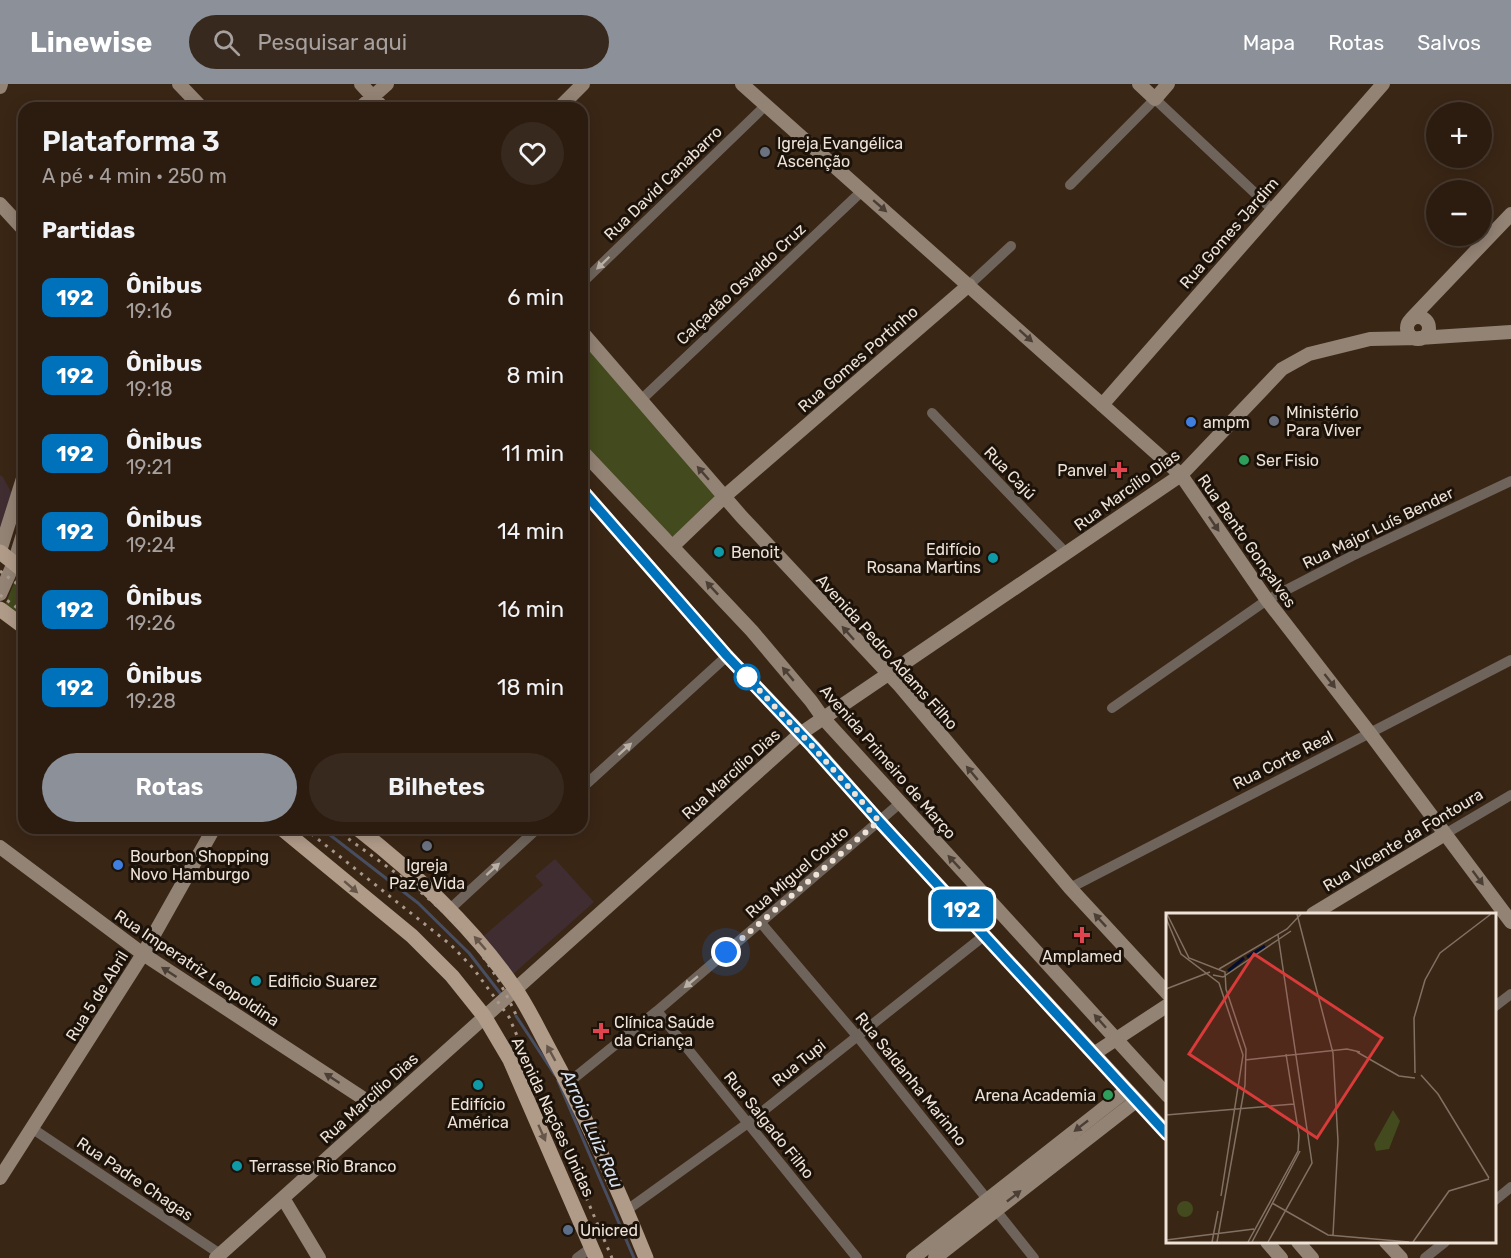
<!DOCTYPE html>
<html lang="pt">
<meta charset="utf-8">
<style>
:root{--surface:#2c1c10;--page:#38291e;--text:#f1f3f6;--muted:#a6a19f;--line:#483a30;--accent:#8c9099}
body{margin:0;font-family:Rubik,sans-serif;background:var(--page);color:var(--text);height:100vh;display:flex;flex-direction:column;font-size:22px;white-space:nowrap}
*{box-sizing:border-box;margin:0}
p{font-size:20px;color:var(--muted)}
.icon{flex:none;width:33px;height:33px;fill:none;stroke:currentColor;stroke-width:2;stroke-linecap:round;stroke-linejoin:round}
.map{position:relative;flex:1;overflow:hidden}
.details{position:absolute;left:18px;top:18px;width:570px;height:732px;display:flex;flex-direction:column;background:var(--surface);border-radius:18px;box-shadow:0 3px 15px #0003,0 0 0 2px var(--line)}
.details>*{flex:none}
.badge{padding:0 12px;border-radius:9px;font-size:21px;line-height:39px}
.fabs{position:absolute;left:1426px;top:18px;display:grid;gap:12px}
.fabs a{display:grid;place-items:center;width:66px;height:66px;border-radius:50%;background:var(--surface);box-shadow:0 3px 15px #0003,0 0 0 2px var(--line);font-size:30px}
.you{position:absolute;width:30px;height:30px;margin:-15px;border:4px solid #fff;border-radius:50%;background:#1a73e8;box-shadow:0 0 0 9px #1a73e833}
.map>.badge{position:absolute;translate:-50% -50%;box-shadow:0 0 0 3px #fff}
h2{padding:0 24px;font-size:22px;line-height:54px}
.round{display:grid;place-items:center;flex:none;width:63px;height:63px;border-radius:32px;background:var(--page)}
.head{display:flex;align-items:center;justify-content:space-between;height:102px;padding:0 24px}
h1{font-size:28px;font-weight:600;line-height:45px}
.cta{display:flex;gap:12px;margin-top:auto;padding:12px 24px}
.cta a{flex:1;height:69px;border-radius:36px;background:var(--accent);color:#fff;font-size:24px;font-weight:600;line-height:69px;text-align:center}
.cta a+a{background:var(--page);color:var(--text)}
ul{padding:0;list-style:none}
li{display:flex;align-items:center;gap:18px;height:78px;padding:0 24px}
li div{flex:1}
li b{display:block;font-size:22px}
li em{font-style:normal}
li .badge{min-width:66px;font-weight:700;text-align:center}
header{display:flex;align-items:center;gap:36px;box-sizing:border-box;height:84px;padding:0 30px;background:var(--accent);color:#fff}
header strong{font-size:28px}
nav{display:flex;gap:33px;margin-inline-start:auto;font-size:21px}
.search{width:420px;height:54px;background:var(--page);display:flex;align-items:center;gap:15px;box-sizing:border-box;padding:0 21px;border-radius:33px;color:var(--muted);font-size:22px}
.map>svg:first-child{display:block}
.commercial{fill:#402d32}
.green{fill:#434a1d}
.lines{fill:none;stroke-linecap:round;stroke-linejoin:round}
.stream{stroke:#484e61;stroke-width:3}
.street{stroke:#6e645b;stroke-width:10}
.secondary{stroke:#938375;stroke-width:14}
.primary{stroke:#b09b89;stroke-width:15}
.rail{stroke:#a9998c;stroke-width:3;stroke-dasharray:3 6;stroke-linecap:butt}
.oneway{fill:#4b3f35}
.oneway2{fill:#bbb0a5}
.oneway3{fill:#66564a}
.line-casing{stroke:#fff;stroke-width:14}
.line{stroke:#0072bc;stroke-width:9}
.walk{stroke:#efe2d7;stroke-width:6;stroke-dasharray:0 10.8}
.worship-dot{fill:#6b7280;stroke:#1b120a;stroke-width:2}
.shop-dot{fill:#3f7fe0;stroke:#1b120a;stroke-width:2}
.leisure-dot{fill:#2e9e5b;stroke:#1b120a;stroke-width:2}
.health-dot{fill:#e0444e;stroke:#1b120a;stroke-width:2}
.culture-dot{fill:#0f9aa8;stroke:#1b120a;stroke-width:2}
.stop-dot{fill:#fff;stroke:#0072bc;stroke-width:3}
.service-dot{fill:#5c6f8a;stroke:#1b120a;stroke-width:2}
.labels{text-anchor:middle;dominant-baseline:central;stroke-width:6;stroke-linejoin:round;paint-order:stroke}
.poi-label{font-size:16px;fill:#efe2d7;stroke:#1b120a;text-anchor:start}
.street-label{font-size:16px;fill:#efe2d7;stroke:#1b120a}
.water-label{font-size:18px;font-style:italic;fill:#d8e2f1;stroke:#1b120a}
.inset-river{fill:none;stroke:#000e2f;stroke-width:3}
.inset-road{fill:none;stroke:#827163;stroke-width:1.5}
.view{fill:#d83b3a;fill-opacity:0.15;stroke:#d83b3a;stroke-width:3}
.inset-edge{fill:none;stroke:#efe2d7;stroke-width:3}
</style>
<header>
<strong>Linewise</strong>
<div class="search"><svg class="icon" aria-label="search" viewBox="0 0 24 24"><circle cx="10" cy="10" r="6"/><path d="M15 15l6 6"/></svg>Pesquisar aqui</div>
<nav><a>Mapa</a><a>Rotas</a><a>Salvos</a></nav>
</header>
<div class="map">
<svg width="1511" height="1174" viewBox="0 0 1511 1174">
<rect width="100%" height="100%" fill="#3a2615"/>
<path class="commercial" d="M0,391L3,393L16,417L0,467Z
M555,775L594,818L511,892L479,856L543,801L535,792Z"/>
<path class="green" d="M582,256L720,412L675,454L649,434L582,361Z
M18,489L24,494V535L5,521Z"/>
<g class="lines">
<path class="stream" d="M321,744L418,819L469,869L500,909
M516,932L555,991
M558,997L634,1174"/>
<path class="street" d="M1070,101L1155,15L1272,125
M582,199L766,21
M969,201L1011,162
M641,316L862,107
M932,329L1066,469
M1112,624L1267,516L1352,472L1511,397
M582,704L727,572
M1445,750L1511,711
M1070,804L1511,576
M450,825L538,744
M761,839L857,952L1034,1174
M1494,923L1511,910
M657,927L857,1174
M568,999L657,927L899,720
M33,1045L220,1170
M1494,1117L1511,1103
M627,1126L748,1039L985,851
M577,1174L592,1163
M1425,1174L1445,1158"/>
<path class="secondary" d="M179,0L202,24
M361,0L383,24
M742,0L1181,391L1267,516L1369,648L1511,838
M1139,0L1155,15L1168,0
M0,3L1,0
M360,24L387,0
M559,24L583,0
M0,120L24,146
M1407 244a11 11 0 1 1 22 0a11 11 0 1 1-22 0Z
M1411,235L1511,130
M582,248L741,432L900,602L1070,804L1168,910
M1102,321L1383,0
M582,367L752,547L811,617L823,634L1168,1012
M582,406L727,572L813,662L879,737L1168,1050
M673,462L725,412L969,201
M0,467L24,391
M0,510L14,479L24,447
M0,763L143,870L381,1026
M1313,830L1445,750
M1095,969L1168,921
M0,1094L143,870L214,744
M283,1114L319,1174
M1267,1158L1281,1174
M1298,1158L1312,1174
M1386,1158L1401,1174
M216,1174L800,650L1181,391L1282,285L1309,270L1370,255L1419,254L1511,248
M913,1174L1127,1006
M935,1174L1136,1017"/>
<path class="primary" d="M0,468L24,487
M0,525L24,543
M281,744L412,852L452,892L484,932L510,976L596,1174
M357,744C416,790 471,841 514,903C527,921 537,943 548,963C585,1031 617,1102 646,1174"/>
<path class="rail" d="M0,487L24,505
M0,511L24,529
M304,744L451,861L473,884L509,933L612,1174
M334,744C377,777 427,807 463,848C486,873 503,902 517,933"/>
</g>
<defs><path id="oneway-solid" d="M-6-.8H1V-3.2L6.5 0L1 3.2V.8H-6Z" transform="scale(1.5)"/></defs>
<g class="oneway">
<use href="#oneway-solid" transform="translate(880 122) rotate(41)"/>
<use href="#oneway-solid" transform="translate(1026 252) rotate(42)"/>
<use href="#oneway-solid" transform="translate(703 389) rotate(-131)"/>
<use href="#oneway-solid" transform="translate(1214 440) rotate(56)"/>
<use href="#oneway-solid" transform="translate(712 504) rotate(-133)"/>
<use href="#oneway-solid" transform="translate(848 549) rotate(-132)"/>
<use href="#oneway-solid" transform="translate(788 590) rotate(-130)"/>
<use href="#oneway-solid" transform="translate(1330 597) rotate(52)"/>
<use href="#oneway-solid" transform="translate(972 689) rotate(-130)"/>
<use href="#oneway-solid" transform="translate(954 778) rotate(-133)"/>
<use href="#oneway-solid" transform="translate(1478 794) rotate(53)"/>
<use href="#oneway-solid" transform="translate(1100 836) rotate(-133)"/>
<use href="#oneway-solid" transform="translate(169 888) rotate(-147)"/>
<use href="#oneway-solid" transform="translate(1100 937) rotate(-132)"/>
<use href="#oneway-solid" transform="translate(332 994) rotate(-147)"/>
<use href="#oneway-solid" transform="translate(1081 1042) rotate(142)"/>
<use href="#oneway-solid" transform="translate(1014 1112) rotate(-38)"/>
</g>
<g class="oneway2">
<use href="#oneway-solid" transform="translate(603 179) rotate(136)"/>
<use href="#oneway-solid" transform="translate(625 665) rotate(-42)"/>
<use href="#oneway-solid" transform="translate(493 785) rotate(-42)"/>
<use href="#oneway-solid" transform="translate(691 898) rotate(140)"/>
</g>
<g class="oneway3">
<use href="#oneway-solid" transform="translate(351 803) rotate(41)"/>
<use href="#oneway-solid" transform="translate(480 859) rotate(-131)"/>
<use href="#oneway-solid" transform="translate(551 969) rotate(-119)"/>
<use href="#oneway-solid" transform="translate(542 1049) rotate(66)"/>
</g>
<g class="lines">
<defs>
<path id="line" d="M582,406L727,572L813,663L879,737L1167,1050"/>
</defs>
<use href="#line" class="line-casing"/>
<use href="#line" class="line"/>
<path class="walk" d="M726,868L879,737L813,663L742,588L747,593"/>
</g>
<g class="worship-dot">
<circle cx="765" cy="68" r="6"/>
<circle cx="1274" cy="337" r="6"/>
<circle cx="427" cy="762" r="6"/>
</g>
<g class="shop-dot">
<circle cx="1191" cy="338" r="6"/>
<circle cx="118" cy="781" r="6"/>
</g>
<g class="leisure-dot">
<circle cx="1244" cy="376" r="6"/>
<circle cx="1108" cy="1011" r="6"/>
</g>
<g class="health-dot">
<path d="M1116 377h6v6h6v6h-6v6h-6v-6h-6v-6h6z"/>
<path d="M1079 842h6v6h6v6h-6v6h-6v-6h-6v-6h6z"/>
<path d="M598 938h6v6h6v6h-6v6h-6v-6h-6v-6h6z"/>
</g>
<g class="culture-dot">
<circle cx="719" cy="468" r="6"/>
<circle cx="993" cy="474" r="6"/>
<circle cx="256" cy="897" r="6"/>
<circle cx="478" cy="1001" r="6"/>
<circle cx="237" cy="1082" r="6"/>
</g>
<circle class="stop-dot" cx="747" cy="593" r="12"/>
<circle class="service-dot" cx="568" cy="1146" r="6"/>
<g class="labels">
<g class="poi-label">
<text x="777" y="59">Igreja Evangélica<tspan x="777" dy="18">Ascenção</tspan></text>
<text x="1286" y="328">Ministério<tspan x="1286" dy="18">Para Viver</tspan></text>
<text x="1203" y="338">ampm</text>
<text x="1256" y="376">Ser Fisio</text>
<text x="1107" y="386" text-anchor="end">Panvel</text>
<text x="981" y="465" text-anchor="end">Edifício<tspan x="981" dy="18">Rosana Martins</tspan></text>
<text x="731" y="468">Benoit</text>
<text x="130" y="772">Bourbon Shopping<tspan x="130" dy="18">Novo Hamburgo</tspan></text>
<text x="427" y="781" text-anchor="middle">Igreja<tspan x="427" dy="18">Paz e Vida</tspan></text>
<text x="1082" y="872" text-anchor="middle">Amplamed</text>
<text x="268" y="897">Edificio Suarez</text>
<text x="614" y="938">Clínica Saúde<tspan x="614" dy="18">da Criança</tspan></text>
<text x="1096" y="1011" text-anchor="end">Arena Academia</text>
<text x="478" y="1020" text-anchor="middle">Edifício<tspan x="478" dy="18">América</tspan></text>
<text x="249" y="1082">Terrasse Rio Branco</text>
<text x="580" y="1146">Unicred</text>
</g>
<g class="street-label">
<text transform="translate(663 99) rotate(-44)">Rua David Canabarro</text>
<text transform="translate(1229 149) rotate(-49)">Rua Gomes Jardim</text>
<text transform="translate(741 200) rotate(-43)">Calçadão Osvaldo Cruz</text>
<text transform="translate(858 275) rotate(-41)">Rua Gomes Portinho</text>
<text transform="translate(1010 389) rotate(46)">Rua Cajú</text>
<text transform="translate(1127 406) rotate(-36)">Rua Marcílio Dias</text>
<text transform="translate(1378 444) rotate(-26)">Rua Major Luís Bender</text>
<text transform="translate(1247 457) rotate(55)">Rua Bento Gonçalves</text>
<text transform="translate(887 568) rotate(48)">Avenida Pedro Adams Filho</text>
<text transform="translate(1283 676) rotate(-27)">Rua Corte Real</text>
<text transform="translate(888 678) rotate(49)">Avenida Primeiro de Março</text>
<text transform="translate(731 690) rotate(-42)">Rua Marcílio Dias</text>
<text transform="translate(1403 756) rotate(-31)">Rua Vicente da Fontoura</text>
<text transform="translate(797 788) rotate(-41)">Rua Miguel Couto</text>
<text transform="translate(197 884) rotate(34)">Rua Imperatriz Leopoldina</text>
<text transform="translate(97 912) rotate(-58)">Rua 5 de Abril</text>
<text transform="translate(799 979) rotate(-39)">Rua Tupi</text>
<text transform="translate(911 995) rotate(51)">Rua Saldanha Marinho</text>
<text transform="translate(369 1014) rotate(-42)">Rua Marcílio Dias</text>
<text transform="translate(553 1033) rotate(65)">Avenida Nações Unidas</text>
<text transform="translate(769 1041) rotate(51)">Rua Salgado Filho</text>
<text transform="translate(135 1095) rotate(34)">Rua Padre Chagas</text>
</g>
<g class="water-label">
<text transform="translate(592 1045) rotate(66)">Arroio Luiz Rau</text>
</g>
</g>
<g transform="translate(1166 829)">
<rect width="330" height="330" fill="#3a2615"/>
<path d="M227,197L234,208L223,236L210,238L208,231ZM11 296a8 8 0 1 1 16 0a8 8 0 1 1-16 0Z" fill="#434a1d"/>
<path class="inset-river" d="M81,44L99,33M62,58L78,45"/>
<path class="inset-road" d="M1,1L23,45L59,59L60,76L80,136L79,172L51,329M131,1L167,140L172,228L167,322M0,5L15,41L53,70L77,142L55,283M53,56L121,16L135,1M47,62L57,64L125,18M0,76L44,59M191,139L233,163L249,165M79,147L181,136L194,139M249,160L248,105L259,67L274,40L325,1M255,162L272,181L323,265M0,202L128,191M106,290L162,322L243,329M0,327L88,316M46,329L52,298M82,329L132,238L133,222L120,141M86,329L134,238M102,329L146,250L112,22M247,329L283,278L323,266"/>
<path class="view" d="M88,41L216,125L151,225L23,141Z"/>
<rect width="330" height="330" class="inset-edge"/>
</g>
</svg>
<div class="fabs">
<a>+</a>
<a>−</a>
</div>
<div class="you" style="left:726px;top:868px"></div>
<b class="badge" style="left:962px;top:825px;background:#0072bc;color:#fff">192</b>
<section class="details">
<div class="head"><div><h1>Plataforma 3</h1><p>A pé · 4 min · 250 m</p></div><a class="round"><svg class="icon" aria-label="heart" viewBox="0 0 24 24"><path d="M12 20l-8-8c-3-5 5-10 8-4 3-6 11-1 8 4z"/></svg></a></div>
<h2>Partidas</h2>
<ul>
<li><span class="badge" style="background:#0072bc;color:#fff">192</span><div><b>Ônibus</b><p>19:16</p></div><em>6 min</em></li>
<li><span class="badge" style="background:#0072bc;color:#fff">192</span><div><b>Ônibus</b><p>19:18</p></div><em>8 min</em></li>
<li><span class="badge" style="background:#0072bc;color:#fff">192</span><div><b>Ônibus</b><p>19:21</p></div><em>11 min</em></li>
<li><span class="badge" style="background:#0072bc;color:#fff">192</span><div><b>Ônibus</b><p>19:24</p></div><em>14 min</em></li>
<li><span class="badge" style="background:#0072bc;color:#fff">192</span><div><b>Ônibus</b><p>19:26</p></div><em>16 min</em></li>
<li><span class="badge" style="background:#0072bc;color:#fff">192</span><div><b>Ônibus</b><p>19:28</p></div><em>18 min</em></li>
</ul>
<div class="cta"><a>Rotas</a><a>Bilhetes</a></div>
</section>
</div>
